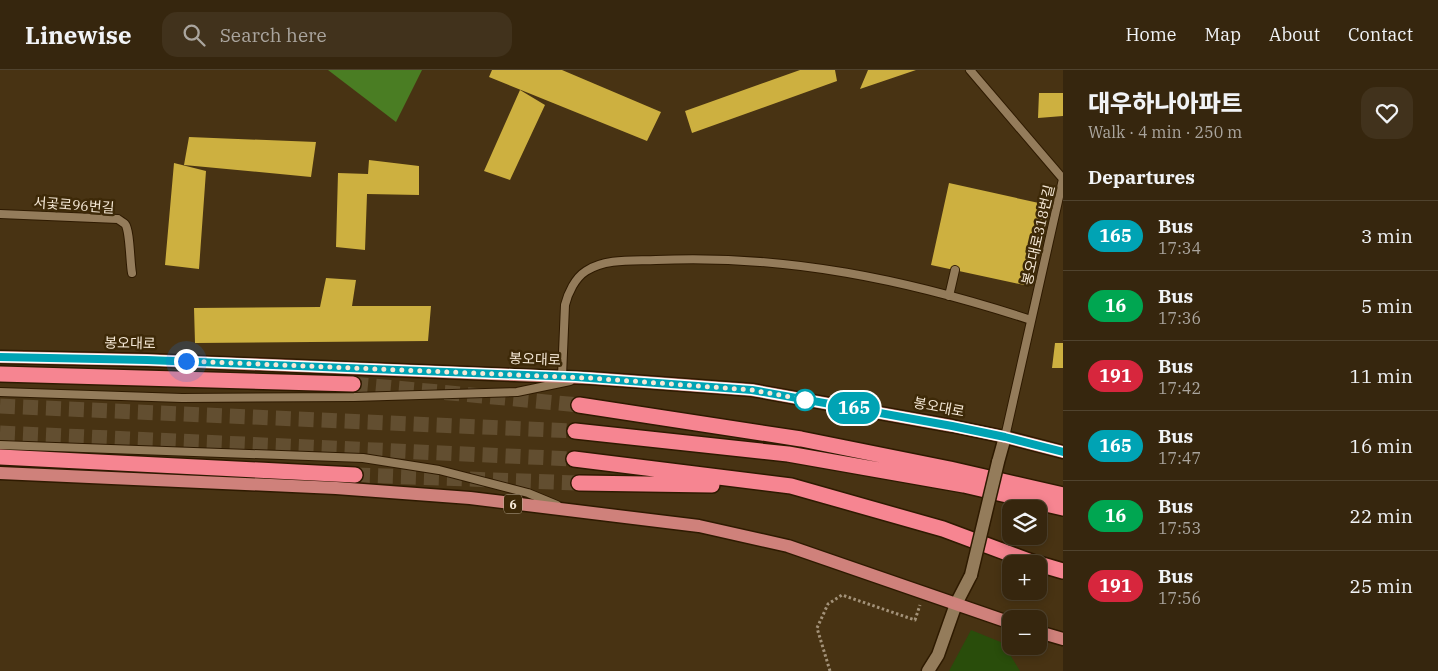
<!DOCTYPE html>
<meta charset="utf-8">
<style>
:root{--surface:#36260e;--page:#41321c;--text:#f1f3f6;--muted:#aaa59e;--line:#50432e}
body{margin:0;font-family:"IBM Plex Serif","Noto Sans KR",serif;background:var(--page);color:var(--text);height:100vh;display:flex;flex-direction:column;font-size:19px;white-space:nowrap}
*{box-sizing:border-box;margin:0}
p{font-size:16px;color:var(--muted)}
.icon{flex:none;width:28px;height:28px;fill:none;stroke:currentColor;stroke-width:2;stroke-linecap:round;stroke-linejoin:round}
.map{position:relative;flex:1;overflow:hidden}
.drawer{display:flex;flex-direction:column;background:var(--surface);width:375px}
.drawer>*{flex:none}
.badge{padding:0 10px;border-radius:16px;font-size:18px;line-height:32px}
.controls{position:absolute;left:1002px;top:430px;display:grid;gap:10px}
.controls a{display:grid;place-items:center;width:45px;height:45px;border-radius:10px;background:var(--surface);box-shadow:0 2px 8px #0003,0 0 0 1px var(--line);font-size:25px}
.you{position:absolute;width:25px;height:25px;margin:-12px;border:4px solid #fff;border-radius:50%;background:#1a73e8;box-shadow:0 0 0 8px #1a73e833}
.map>.badge{position:absolute;translate:-50% -50%;box-shadow:0 0 0 2px #fff}
h2{padding:0 25px;font-size:19px;line-height:45px}
.round{display:grid;place-items:center;flex:none;width:52px;height:52px;border-radius:15px;background:var(--page)}
.head{display:flex;align-items:center;justify-content:space-between;height:85px;padding:0 25px}
h1{font-size:24px;font-weight:800;line-height:38px}
ul{padding:0;list-style:none}
li{display:flex;align-items:center;gap:15px;height:70px;padding:0 25px;border-top:1px solid var(--line)}
li div{flex:1}
li b{display:block;font-size:19px}
li em{font-style:normal}
li .badge{min-width:55px;font-weight:700;text-align:center}
header{display:flex;align-items:center;gap:30px;box-sizing:border-box;height:70px;padding:0 25px;background:var(--surface);border-bottom:1px solid var(--line)}
header strong{font-size:24px}
nav{display:flex;gap:28px;margin-inline-start:auto;font-size:18px}
.search{width:350px;height:45px;background:var(--page);display:flex;align-items:center;gap:12px;box-sizing:border-box;padding:0 18px;border-radius:15px;color:var(--muted);font-size:19px}
main{display:flex;flex:1;min-height:0}
.map>svg:first-child{display:block}
.green{fill:#294d0b}
.forest{fill:#4a7d23}
.building{fill:#cdb040}
.lines{fill:none;stroke-linecap:round;stroke-linejoin:round}
.highway-tunnel{stroke:#624e30;stroke-width:15;stroke-dasharray:15 8;stroke-linecap:butt}
.lane-casing{stroke:#2e1a00;stroke-width:10}
.street-casing{stroke:#2e1a00;stroke-width:15}
.primary-casing{stroke:#2e1a00;stroke-width:15}
.highway-casing{stroke:#2e1a00;stroke-width:18}
.path{stroke:#a39279;stroke-width:3;stroke-dasharray:2.5 2.5;stroke-linecap:butt}
.lane{stroke:#947c5b;stroke-width:8}
.street{stroke:#947c5b;stroke-width:12}
.primary{stroke:#cf817b;stroke-width:12}
.highway{stroke:#f68591;stroke-width:15}
.street-bridge-casing{stroke:#2e1a00;stroke-width:15;stroke-linecap:butt}
.street-bridge{stroke:#947c5b;stroke-width:12}
.line-casing{stroke:#fff;stroke-width:11}
.line{stroke:#00a3b4;stroke-width:8}
.walk{stroke:#f5e8d6;stroke-width:5;stroke-dasharray:0 9}
.stop-dot{fill:#fff;stroke:#00a3b4;stroke-width:2.5}
.labels{text-anchor:middle;dominant-baseline:central;stroke-width:5;stroke-linejoin:round;paint-order:stroke}
.shield{fill:#3d2908;stroke:#beaf98;stroke-width:1}
.shield-label{font-size:12px;font-weight:bold;fill:#f5e8d6}
.street-label{font-size:14px;fill:#f5e8d6;stroke:#3d2908}
</style>
<header>
<strong>Linewise</strong>
<div class="search"><svg class="icon" aria-label="search" viewBox="0 0 24 24"><circle cx="10" cy="10" r="6"/><path d="M15 15l6 6"/></svg>Search here</div>
<nav><a>Home</a><a>Map</a><a>About</a><a>Contact</a></nav>
</header>
<main>
<div class="map">
<svg width="1063" height="601" viewBox="0 0 1063 601">
<rect width="100%" height="100%" fill="#483313"/>
<path class="green" d="M971,560L1003,573L1020,601H949Z"/>
<path class="forest" d="M328,0H422L396,52Z"/>
<path class="building" d="M492,0H562L661,42L647,71L489,7Z
M800,0H835L837,11L692,63L685,41Z
M868,0H916L860,19Z
M520,20L545,35L510,110L484,101Z
M1039,23H1063V46L1038,48Z
M189,67L316,72L311,107L184,95Z
M369,90L419,96V125L367,124L365,180L336,177L338,103L368,104Z
M174,93L206,101L199,199L165,195Z
M949,113L1048,135L1029,216L931,195Z
M326,208L356,210L352,236H431L428,271L195,273L194,238L320,237Z
M1055,273H1063V298H1052Z"/>
<g class="lines">
<path class="highway-tunnel" d="M353,314L579,335
M0,336L575,361
M0,363L574,389
M355,405L579,413"/>
<defs>
<path id="lane" d="M970,0L1063,109L1005,367
M0,144L118,149C119,150 124,153 125,154C130,160 130,193 132,203
M949,226L955,200
M562,306L565,235C568,223 575,208 586,201C606,188 634,191 656,190C786,184 909,210 1031,250
M0,322L182,328L354,327L517,322L570,311
M0,375L363,388L439,400L528,423L557,435"/>
<path id="street" d="M998,392L1005,367
M928,601L938,585L956,534L971,505"/>
<path id="primary" d="M0,287L147,290L590,308L752,320L952,356L1005,367L1063,382
M0,403L336,418L470,428L699,456L788,476L1011,553
M1039,562L1063,569"/>
<path id="highway" d="M0,304L353,314
M579,335L801,369L950,399L1063,425
M575,361L788,384L964,415L1063,438
M0,387L355,405
M574,389L791,416L943,459L1037,494
M579,413L712,415
M1039,494L1063,501"/>
</defs>
<use href="#lane" class="lane-casing"/>
<use href="#street" class="street-casing"/>
<use href="#primary" class="primary-casing"/>
<use href="#highway" class="highway-casing"/>
<path class="path" d="M830,601L817,558L828,534L842,525L915,550L920,535"/>
<use href="#lane" class="lane"/>
<use href="#street" class="street"/>
<use href="#primary" class="primary"/>
<use href="#highway" class="highway"/>
<defs>
<path id="street-bridge" d="M971,505L998,392"/>
</defs>
<use href="#street-bridge" class="street-bridge-casing"/>
<use href="#street-bridge" class="street-bridge"/>
</g>
<g class="lines">
<defs>
<path id="line" d="M0,287L147,290L576,307L752,320L952,356L1005,367L1063,382"/>
</defs>
<use href="#line" class="line-casing"/>
<use href="#line" class="line"/>
<path class="walk" d="M186,291L590,308L752,320L807,330H805"/>
</g>
<circle class="stop-dot" cx="805" cy="330" r="10"/>
<g class="labels">
<rect class="shield" x="504" y="424.5" width="18" height="19" rx="4"/>
<g class="shield-label">
<text x="513" y="434">6</text>
</g>
<g class="street-label">
<text transform="translate(74 135) rotate(4)">서곷로96번길</text>
<text transform="translate(1038 165) rotate(-77)">봉오대로318번길</text>
<text transform="translate(130 273) rotate(1)">봉오대로</text>
<text transform="translate(535 289) rotate(2)">봉오대로</text>
<text transform="translate(939 337) rotate(11)">봉오대로</text>
</g>
</g>
</svg>
<div class="controls">
<a><svg class="icon" aria-label="layers" viewBox="0 0 24 24"><path d="M12 4l9 5-9 5-9-5zM3 14l9 5 9-5"/></svg></a>
<a>+</a>
<a>−</a>
</div>
<div class="you" style="left:186px;top:291px"></div>
<b class="badge" style="left:854px;top:338px;background:#00a3b4;color:#fff">165</b>
</div>
<section class="drawer">
<div class="head"><div><h1>대우하나아파트</h1><p>Walk · 4 min · 250 m</p></div><a class="round"><svg class="icon" aria-label="heart" viewBox="0 0 24 24"><path d="M12 20l-8-8c-3-5 5-10 8-4 3-6 11-1 8 4z"/></svg></a></div>
<h2>Departures</h2>
<ul>
<li><span class="badge" style="background:#00a3b4;color:#fff">165</span><div><b>Bus</b><p>17:34</p></div><em>3 min</em></li>
<li><span class="badge" style="background:#00a651;color:#fff">16</span><div><b>Bus</b><p>17:36</p></div><em>5 min</em></li>
<li><span class="badge" style="background:#d7263d;color:#fff">191</span><div><b>Bus</b><p>17:42</p></div><em>11 min</em></li>
<li><span class="badge" style="background:#00a3b4;color:#fff">165</span><div><b>Bus</b><p>17:47</p></div><em>16 min</em></li>
<li><span class="badge" style="background:#00a651;color:#fff">16</span><div><b>Bus</b><p>17:53</p></div><em>22 min</em></li>
<li><span class="badge" style="background:#d7263d;color:#fff">191</span><div><b>Bus</b><p>17:56</p></div><em>25 min</em></li>
</ul>
</section>
</main>
